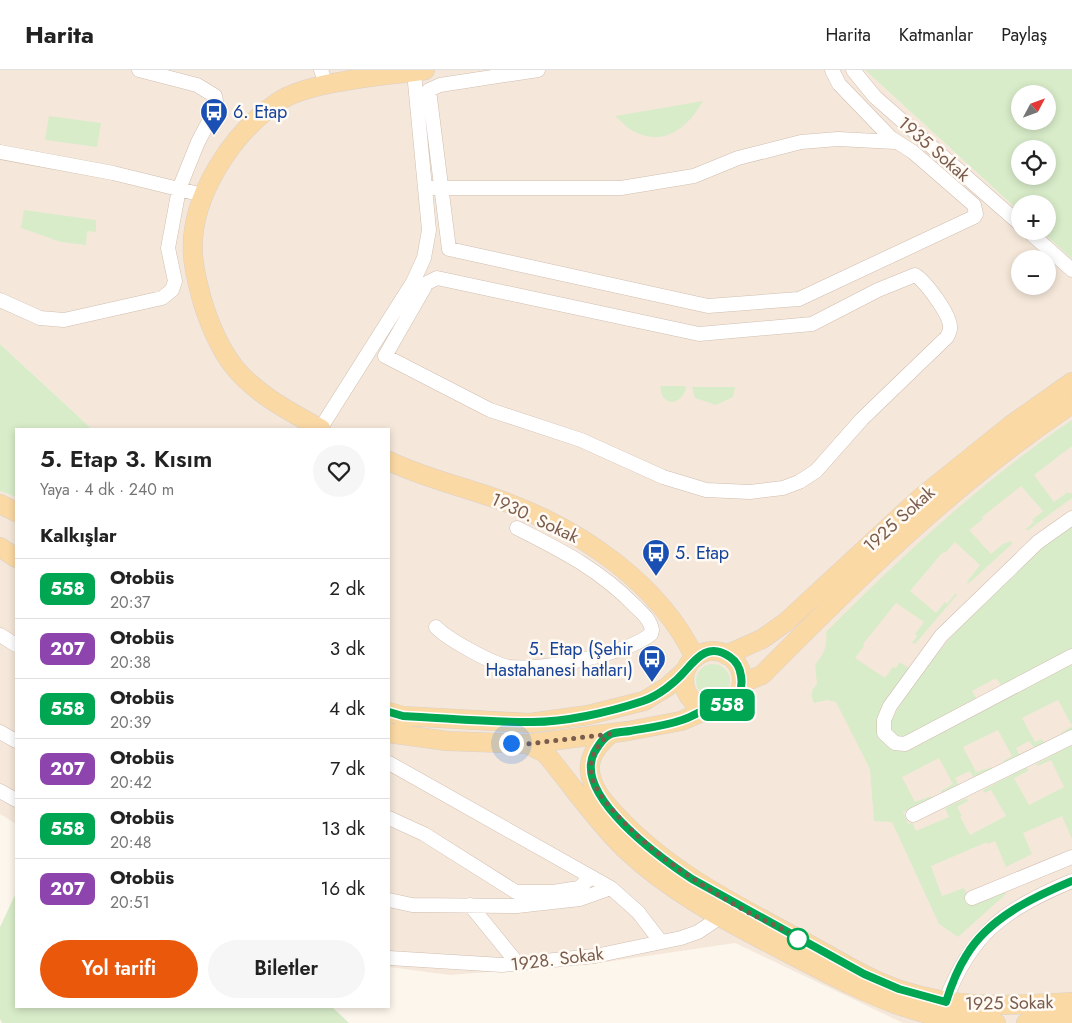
<!DOCTYPE html>
<html lang="tr">
<meta charset="utf-8">
<style>
:root{--surface:#fff;--page:#f6f6f6;--text:#222;--muted:#767676;--line:#e0e0e0;--accent:#ea580c}
body{margin:0;font-family:Jost,sans-serif;background:var(--page);color:var(--text);height:100vh;display:flex;flex-direction:column;font-size:19px;white-space:nowrap}
*{box-sizing:border-box;margin:0}
p{font-size:16px;color:var(--muted)}
.icon{flex:none;width:28px;height:28px;fill:none;stroke:currentColor;stroke-width:2;stroke-linecap:round;stroke-linejoin:round}
.map{position:relative;flex:1;overflow:hidden}
.sheet{position:absolute;left:15px;top:358px;width:375px;height:580px;display:flex;flex-direction:column;background:var(--surface);border-radius:0px;box-shadow:0 2px 8px #0003}
.sheet>*{flex:none}
.badge{padding:0 10px;border-radius:8px;font-size:18px;line-height:32px}
.needle{width:32px;rotate:49deg}
.fabs{position:absolute;left:1011px;top:15px;display:grid;gap:10px}
.fabs a{display:grid;place-items:center;width:45px;height:45px;border-radius:50%;background:var(--surface);box-shadow:0 2px 8px #0003;font-size:25px}
.you{position:absolute;width:25px;height:25px;margin:-12px;border:4px solid #fff;border-radius:50%;background:#1a73e8;box-shadow:0 0 0 8px #1a73e833}
.map>.badge{position:absolute;translate:-50% -50%;box-shadow:0 0 0 2px #fff}
h2{padding:0 25px;font-size:19px;line-height:45px}
.round{display:grid;place-items:center;flex:none;width:52px;height:52px;border-radius:26px;background:var(--page)}
.head{display:flex;align-items:center;justify-content:space-between;height:85px;padding:0 25px}
h1{font-size:24px;font-weight:600;line-height:38px}
.cta{display:flex;gap:10px;margin-top:auto;padding:10px 25px}
.cta a{flex:1;height:58px;border-radius:30px;background:var(--accent);color:#fff;font-size:20px;font-weight:600;line-height:58px;text-align:center}
.cta a+a{background:var(--page);color:var(--text)}
ul{padding:0;list-style:none}
li{display:flex;align-items:center;gap:15px;height:60px;padding:0 25px;border-top:1px solid var(--line)}
li div{flex:1}
li b{display:block;font-size:19px}
li em{font-style:normal}
li .badge{min-width:55px;font-weight:700;text-align:center}
header{display:flex;align-items:center;gap:30px;box-sizing:border-box;height:70px;padding:0 25px;background:var(--surface);border-bottom:1px solid var(--line)}
header strong{font-size:24px}
nav{display:flex;gap:28px;margin-inline-start:auto;font-size:18px}
.map>svg:first-child{display:block}
.residential{fill:#f5e8da;fill-rule:evenodd}
.green{fill:#d8ecc9;fill-rule:evenodd}
.lines{fill:none;stroke-linecap:round;stroke-linejoin:round}
.minor-casing{stroke:#d1beb0;stroke-width:15}
.major-casing{stroke:#dad1cd;stroke-width:20}
.minor{stroke:#fff;stroke-width:14}
.major{stroke:#fbd9a5;stroke-width:19}
.line-casing{stroke:#fff;stroke-width:11}
.line{stroke:#00a651;stroke-width:8}
.walk{stroke:#7a5c4d;stroke-width:5;stroke-dasharray:0 9}
.stop-dot{fill:#fff;stroke:#00a651;stroke-width:2.5}
.labels{text-anchor:middle;dominant-baseline:central;stroke-width:5;stroke-linejoin:round;paint-order:stroke}
.transit-label{font-size:18px;fill:#164399;stroke:#fffaf3;text-anchor:start}
.street-label{font-size:18px;fill:#7a5c4d;stroke:#fffaf3}
</style>
<header>
<strong>Harita</strong>
<nav><a>Harita</a><a>Katmanlar</a><a>Paylaş</a></nav>
</header>
<div class="map">
<svg width="1072" height="953" viewBox="0 0 1072 953">
<rect width="100%" height="100%" fill="#fdf6ec"/>
<path class="residential" d="M0,0H865L1020,142V161H1041L1072,189V953H903L735,873L592,894L450,905L389,897V359H92L0,274ZM1020,189H1048V216H1020Z
M0,421L16,427V754L0,744Z"/>
<path class="green" d="M865,0H1072V189L1041,161H1048V134H1020V142ZM1020,24H1048V51H1020ZM1020,79H1048V106H1020Z
M703,31C689,56 666,76 637,63C629,60 622,52 615,46Z
M49,46L101,53L97,77L45,70Z
M24,140L96,150V162L87,161L86,175L61,172L21,158Z
M0,274L92,359H16V427L0,421Z
M660,316H686C686,327 673,338 664,328C661,325 661,320 660,316Z
M692,317H735L733,327L716,335L695,328Z
M1072,350V376L1034,405L1054,432L1068,422L1070,424L1072,422V428L1027,461L1026,459L1034,452L1032,450L1043,441L1021,416L982,447L983,449L969,460L991,484L1003,474L1011,471L1012,474L968,514L967,512L980,495L955,472L946,482L942,483L910,521L936,543L945,532L947,534L956,523L957,525L915,574L912,573L917,566L915,564L924,552L896,533L863,574L864,576L855,588L885,608L893,597L896,598L900,592L909,598L880,641L877,654L906,682L1072,593V660L1062,665L1061,663L1072,656L1058,630L1022,648L1035,672L1042,669L1045,674L1035,679L1029,671L1016,678L1020,686L1005,694L1003,691L1012,686L998,660L963,677L976,702L992,697L993,700L974,709L970,701L955,708L959,716L943,725L941,721L953,714L939,688L902,707L915,732L931,726L932,729L903,742L908,754L912,752L916,761L949,747L945,738L967,728L968,731L957,737L962,746L960,747L970,765L1006,746L991,720L984,723L983,720L1027,697L1028,701L1014,708L1029,735L1064,717L1051,690L1038,696L1036,694L1072,675V769L1062,746L1023,763L1032,784L1006,797L995,771L988,774L987,772L931,796L942,826L964,818L971,833L1004,821L1006,824L958,867L939,854L892,752L874,751L870,699L836,632L827,630L814,633C810,625 811,620 817,614L815,595C824,584 828,575 826,562C902,486 982,411 1072,350Z
M1072,455V578L1002,616L996,608L972,621L977,629L907,667H897L891,658V650C938,573 999,509 1072,455Z
M696 611a17 17 0 1 1 34 0a17 17 0 1 1-34 0Z
M16,823V936H331L349,953H2L0,949V857Z"/>
<g class="lines">
<defs>
<path id="minor" d="M321,0L326,14
M538,0L440,15L429,20L449,179L708,236L799,229L974,147L976,144L974,135L913,82L891,68L839,14L832,0
M853,0L875,27L1020,154
M0,82L113,103L203,125
M426,118H621L694,106L738,88L801,72L838,69L895,72
M1028,161L1072,200
M915,205C925,211 952,246 950,259C950,262 948,264 947,267L862,349L816,401L799,412L783,418L750,422L706,420L663,407L581,370L490,340L385,286L427,213L437,208L699,264L812,254L878,220Z
M0,230L40,248L64,250L162,228L172,220L175,211L168,178L179,119L198,72L217,36L215,26L197,15L139,0
M320,359L413,212L424,188L429,160L414,2
M1072,448L1038,472L941,566L890,636L884,650V663L895,673L905,674L1072,586
M436,557C447,569 494,595 510,597C543,600 625,585 651,564L652,560C650,549 642,543 635,536C599,499 562,481 517,458
M0,565L16,575
M0,662L16,671
M389,693L611,818L638,842L661,872
M0,721L16,730
M913,745L1072,667
M389,748L424,764L516,822H553L579,818L591,807
M972,828L1072,787
M389,830L412,835L517,836L580,829L611,818
M470,835L518,894
M389,888L502,895L595,886L681,868L698,862L719,848
M945,932C971,862 1006,839 1072,811"/>
<path id="major" d="M321,359C291,342 257,325 235,298C219,278 209,253 202,230C198,215 194,200 193,185C189,128 232,63 278,32C308,11 386,6 425,0
M389,391C426,409 469,418 508,433C582,461 660,514 695,588
M0,434L16,442
M0,477L16,488
M684 610a29 29 0 1 1 58 0a29 29 0 1 1-58 0Z
M726,585L762,569L786,552L919,429L1011,355L1072,312
M742,613L762,605L767,600C862,504 959,409 1072,334
M389,642L403,646L530,653L588,645L644,631L667,617L686,600
M389,663L447,671L527,674L628,661L681,651L709,639
M610,664C599,674 588,686 590,702C592,719 604,732 615,744C668,802 736,835 805,872C836,889 867,909 900,920C962,940 1009,935 1072,932
M527,674L545,683C572,715 595,750 625,779C671,823 728,852 784,881C857,918 911,951 996,953
M1026,953L1072,950"/>
</defs>
<use href="#minor" class="minor-casing"/>
<use href="#major" class="major-casing"/>
<use href="#minor" class="minor"/>
<use href="#major" class="major"/>
</g>
<g class="lines">
<defs>
<path id="line" d="M389,642L403,646C445,648 487,652 528,652C563,653 610,642 643,631C658,626 675,613 686,600C698,586 710,573 730,587C736,591 740,598 741,606C745,630 727,635 709,639C700,641 691,647 682,650C665,656 647,658 630,661C624,662 616,662 611,664C603,667 598,676 594,683C573,726 662,789 692,809L864,904L899,919L946,932C951,916 957,900 966,886C988,848 1034,827 1072,811"/>
</defs>
<use href="#line" class="line-casing"/>
<use href="#line" class="line"/>
<path class="walk" d="M511,673L527,674L610,664C577,692 591,717 616,744C654,786 696,812 744,840C762,850 782,857 798,869"/>
</g>
<defs>
<symbol id="bus-pin" viewBox="-11 -11 22 30"><path d="M0 17L-7.5 6A9.5 9.5 0 1 1 7.5 6Z" fill="#1a4fb4" stroke="#fffaf3"/><path d="M-5-6H5V4H4V6H2V4H-2V6H-4V4H-5ZM-3.5-4V0h7V-4ZM-3.5 1.2v1.5H-2V1.2ZM2 1.2v1.5H3.5V1.2Z" fill="#fff"/></symbol>
</defs>
<g fill-rule="evenodd">
<use href="#bus-pin" x="198" y="26" width="32" height="43"/>
<use href="#bus-pin" x="640" y="467" width="32" height="43"/>
<use href="#bus-pin" x="636" y="573" width="32" height="43"/>
</g>
<circle class="stop-dot" cx="798" cy="869" r="10"/>
<g class="labels">
<g class="transit-label">
<text x="233" y="42">6. Etap</text>
<text x="675" y="483">5. Etap</text>
<text x="633" y="579" text-anchor="end">5. Etap (Şehir<tspan x="633" dy="21">Hastahanesi hatları)</tspan></text>
</g>
<g class="street-label">
<text transform="translate(934 79) rotate(41)">1935 Sokak</text>
<text transform="translate(535 448) rotate(25)">1930. Sokak</text>
<text transform="translate(899 449) rotate(-42)">1925 Sokak</text>
<text transform="translate(557 889) rotate(-7)">1928. Sokak</text>
<text transform="translate(1009 933) rotate(-1)">1925 Sokak</text>
</g>
</g>
</svg>
<div class="fabs">
<a><svg class="needle" viewBox="-14 -14 28 28"><path d="M0-13l5 13h-10z" fill="#e53935"/><path d="M0 13l5-13h-10z" fill="#767676"/></svg></a>
<a><svg class="icon" aria-label="locate" viewBox="0 0 24 24"><circle cx="12" cy="12" r="6"/><path d="M12 2v4M12 18v4M2 12h4M18 12h4"/></svg></a>
<a>+</a>
<a>−</a>
</div>
<div class="you" style="left:511px;top:673px"></div>
<b class="badge" style="left:727px;top:635px;background:#00a651;color:#fff">558</b>
<section class="sheet">
<div class="head"><div><h1>5. Etap 3. Kısım</h1><p>Yaya · 4 dk · 240 m</p></div><a class="round"><svg class="icon" aria-label="heart" viewBox="0 0 24 24"><path d="M12 20l-8-8c-3-5 5-10 8-4 3-6 11-1 8 4z"/></svg></a></div>
<h2>Kalkışlar</h2>
<ul>
<li><span class="badge" style="background:#00a651;color:#fff">558</span><div><b>Otobüs</b><p>20:37</p></div><em>2 dk</em></li>
<li><span class="badge" style="background:#8e44ad;color:#fff">207</span><div><b>Otobüs</b><p>20:38</p></div><em>3 dk</em></li>
<li><span class="badge" style="background:#00a651;color:#fff">558</span><div><b>Otobüs</b><p>20:39</p></div><em>4 dk</em></li>
<li><span class="badge" style="background:#8e44ad;color:#fff">207</span><div><b>Otobüs</b><p>20:42</p></div><em>7 dk</em></li>
<li><span class="badge" style="background:#00a651;color:#fff">558</span><div><b>Otobüs</b><p>20:48</p></div><em>13 dk</em></li>
<li><span class="badge" style="background:#8e44ad;color:#fff">207</span><div><b>Otobüs</b><p>20:51</p></div><em>16 dk</em></li>
</ul>
<div class="cta"><a>Yol tarifi</a><a>Biletler</a></div>
</section>
</div>
